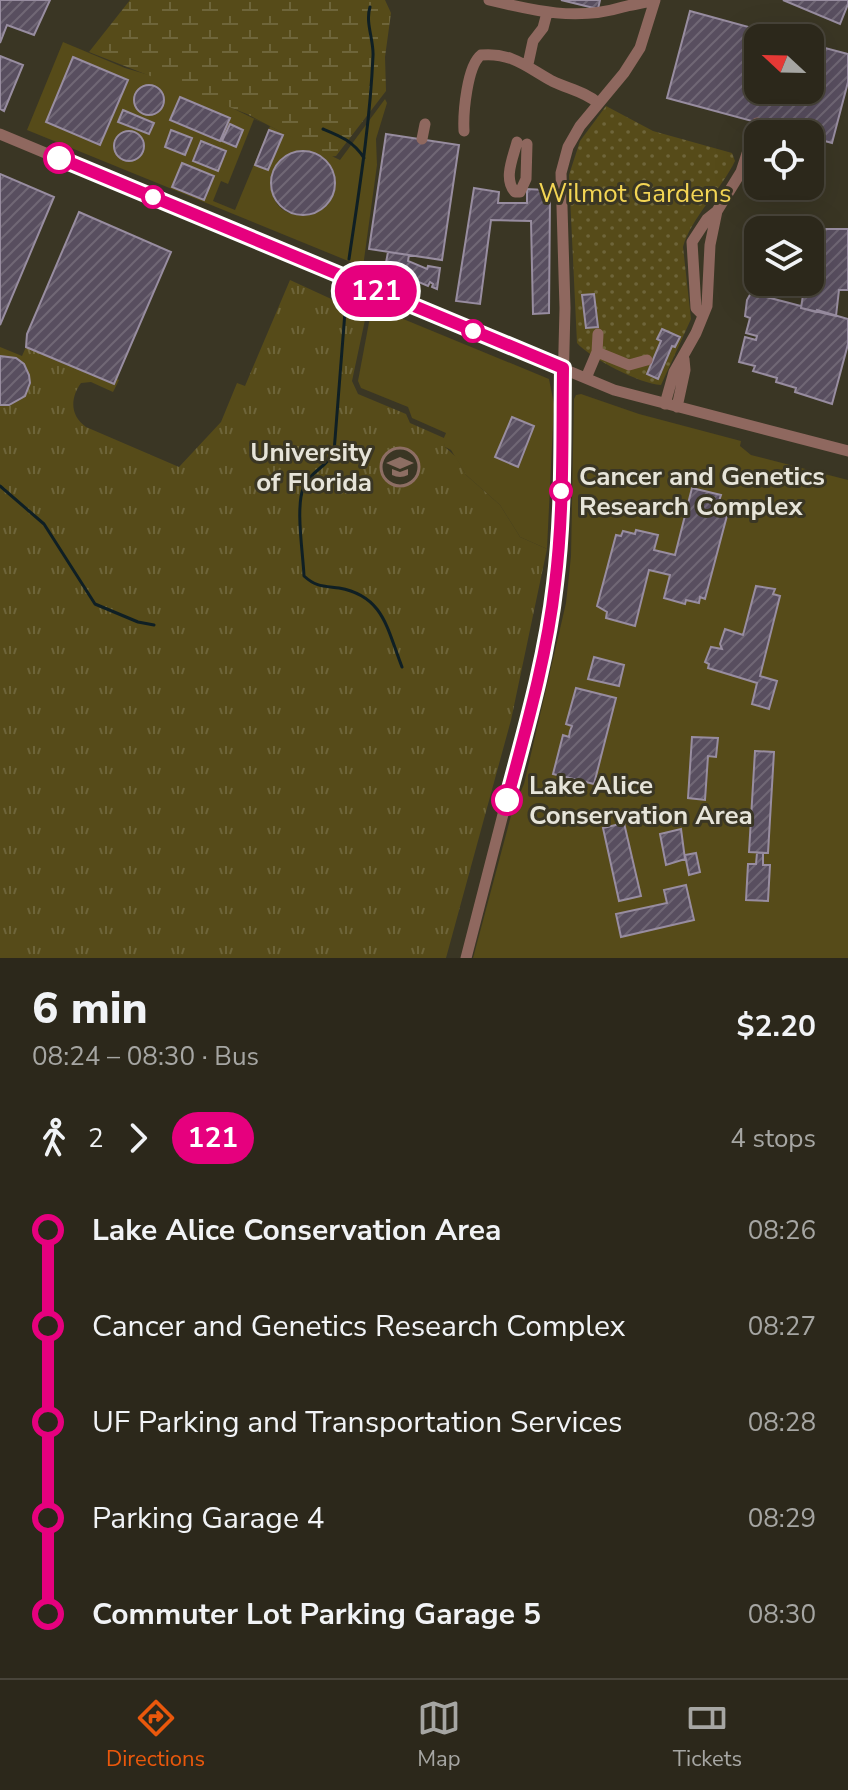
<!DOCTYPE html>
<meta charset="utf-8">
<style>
:root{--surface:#2c281b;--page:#343024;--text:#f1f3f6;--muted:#a6a6a3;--line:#48443a;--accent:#ea580c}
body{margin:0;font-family:"Nunito Sans",sans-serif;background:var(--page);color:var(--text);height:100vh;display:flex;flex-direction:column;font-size:30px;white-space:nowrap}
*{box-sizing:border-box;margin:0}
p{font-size:26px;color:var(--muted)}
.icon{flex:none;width:44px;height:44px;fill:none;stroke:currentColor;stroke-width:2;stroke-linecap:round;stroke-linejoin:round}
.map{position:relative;height:958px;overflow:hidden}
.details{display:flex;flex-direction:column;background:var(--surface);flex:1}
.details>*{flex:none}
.badge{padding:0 16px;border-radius:26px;font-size:28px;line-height:52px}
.needle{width:52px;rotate:292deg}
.controls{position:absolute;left:744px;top:24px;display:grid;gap:16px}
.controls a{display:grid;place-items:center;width:80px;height:80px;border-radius:16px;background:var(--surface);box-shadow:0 8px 32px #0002,0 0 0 2px var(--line);font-size:40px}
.map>.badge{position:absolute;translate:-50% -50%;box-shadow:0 0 0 4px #fff}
.legs{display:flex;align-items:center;gap:12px;height:88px;padding:0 32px;font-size:26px}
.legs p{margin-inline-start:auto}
.head{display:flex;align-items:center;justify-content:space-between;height:136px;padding:0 32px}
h1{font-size:44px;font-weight:800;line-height:60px}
ul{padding:0 32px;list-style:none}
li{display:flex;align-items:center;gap:28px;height:96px;font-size:30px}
li i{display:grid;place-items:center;width:12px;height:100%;margin:0 10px;background:currentColor}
li i::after{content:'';width:20px;height:20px;margin:-10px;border:6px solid;border-radius:50%;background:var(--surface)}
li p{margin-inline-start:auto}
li:first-child i{background:linear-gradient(#0000 50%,currentColor 0)}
li:last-child i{background:linear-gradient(currentColor 50%,#0000 0)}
.tab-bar{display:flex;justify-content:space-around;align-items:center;height:112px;border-top:2px solid var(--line);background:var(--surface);font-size:22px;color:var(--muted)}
.tab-bar a{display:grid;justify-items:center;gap:4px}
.tab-bar .selected{color:var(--accent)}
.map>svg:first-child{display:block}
.grass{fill:#564b19;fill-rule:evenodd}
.wetland{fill:url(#wetland-marsh)}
.park{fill:url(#park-tufts)}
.garden{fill:url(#garden-dots)}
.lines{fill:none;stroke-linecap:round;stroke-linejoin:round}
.stream{stroke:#0f1f24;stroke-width:3}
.building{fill:url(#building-hatch);stroke:#988da0;stroke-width:2}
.minor{stroke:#8f685f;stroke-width:11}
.line-1-casing{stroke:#fff;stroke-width:18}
.line-1{stroke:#e6007e;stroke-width:12}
.stop-1-dot{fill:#fff;stroke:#e6007e;stroke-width:4}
.labels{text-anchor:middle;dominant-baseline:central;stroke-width:6;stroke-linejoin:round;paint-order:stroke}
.park-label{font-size:26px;fill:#f3d554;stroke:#3a3624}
.poi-label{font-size:26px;font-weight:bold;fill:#e6e4d9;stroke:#3a3624;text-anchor:end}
.stop-label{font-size:26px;font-weight:bold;fill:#e6e4d9;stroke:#3a3624;text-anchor:start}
</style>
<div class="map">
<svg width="848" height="958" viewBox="0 0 848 958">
<defs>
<pattern id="wetland-marsh" width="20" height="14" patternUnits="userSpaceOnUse" patternTransform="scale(2)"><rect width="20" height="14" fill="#564b19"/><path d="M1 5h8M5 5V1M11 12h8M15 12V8" fill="none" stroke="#6e653a"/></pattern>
<pattern id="park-tufts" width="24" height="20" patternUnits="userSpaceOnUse" patternTransform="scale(2)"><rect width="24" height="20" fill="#564b19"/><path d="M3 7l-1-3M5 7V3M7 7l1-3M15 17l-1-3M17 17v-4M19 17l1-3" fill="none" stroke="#6e653a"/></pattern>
<pattern id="garden-dots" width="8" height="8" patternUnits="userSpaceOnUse" patternTransform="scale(2)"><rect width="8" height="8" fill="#564b19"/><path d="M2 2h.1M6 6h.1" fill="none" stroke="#6e653a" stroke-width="1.8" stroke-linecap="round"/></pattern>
<pattern id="building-hatch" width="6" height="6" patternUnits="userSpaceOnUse" patternTransform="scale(2)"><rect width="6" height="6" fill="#584e5f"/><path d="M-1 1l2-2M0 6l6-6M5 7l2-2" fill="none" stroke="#706775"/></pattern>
</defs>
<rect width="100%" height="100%" fill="#3a3624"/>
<path class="grass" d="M63,42L125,68L163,79L207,96L340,160L385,99L387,103L376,139L377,165L363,267L27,130ZM73,58L127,80L100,145L46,122ZM150,86L160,90L164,103L159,111L147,115L138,111L134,100L139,89ZM180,97L230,118L220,141L171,120ZM254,119L270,126L235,210L213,201L221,181L228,184ZM126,132L137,134L144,145L141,155L130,161L118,157L115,149L117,138ZM302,150C345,153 345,214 304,215C262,217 259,158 302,150ZM182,163L214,176L204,200L172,187Z
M379,309L549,379L554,404L547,549L520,537L500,505L466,475L451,450L445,447L443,440L446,433L412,418L408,407L361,388L358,381L370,317L373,311Z
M581,394L639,414L741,441L740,446L751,455L848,480V958H473L512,812L524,784L566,603L571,556L574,399L576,395Z"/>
<path class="wetland" d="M130,0H385L391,13L385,57L386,91L336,156L329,157L247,114L89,52Z"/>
<path class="park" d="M290,280L366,315L352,381L358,394L406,414L410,423L444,438L445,447L456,457L466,475L500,505L520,537L547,549L511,720L446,958H0V347L22,356L26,347L114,384L117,379L119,380L113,392L91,382L81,383C70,398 70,416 86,427L179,467L221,422L237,383L245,386Z"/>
<path class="garden" d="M606,106L653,131L732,153L735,161C721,190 691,218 683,247L691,319L661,385C640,384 590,358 577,343L569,175L580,141Z"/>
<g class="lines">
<path class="stream" d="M323,129C340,136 353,141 364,158
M349,259C359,191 370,124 373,56C374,40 365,23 370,7
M346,299L334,452C327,467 311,471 304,486C295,506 303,552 304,576C316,587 323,586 339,588C384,596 387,629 402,667
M0,486L44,524L95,604L138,622L154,625"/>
</g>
<path class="building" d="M0,0H50L34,35L7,25L0,43Z
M561,0H600L598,9Z
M783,0H848V4L840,24Z
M690,11L789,38H758V90H810V44L848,54V82L832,143L810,137V134H800L667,98Z
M0,56L23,65L4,111L0,109Z
M73,57L128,80L100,145L46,122Z
M134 100a15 15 0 1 1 30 0a15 15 0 1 1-30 0Z
M180,97L230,118L220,141L170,120Z
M123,110L154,123L149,134L118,122Z
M230,124L243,130L236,147L222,141Z
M171,130L192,138L185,155L165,147Z
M269,130L283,135L268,170L255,165Z
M114 146a15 15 0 1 1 30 0a15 15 0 1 1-30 0Z
M386,134L459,145L442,260L369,249Z
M201,141L226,151L218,171L193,161Z
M271 183a32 32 0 1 1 64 0a32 32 0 1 1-64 0Z
M182,163L214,176L204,200L172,187Z
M0,174L54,197L0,325Z
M474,188L499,192L498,203H527V189L545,190V195H550L549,313L533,314L531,221L491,220L480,304L456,301Z
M79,212L171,252L114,384L26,347L27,334Z
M769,229H848V290H839L836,316L801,308L804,289L770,290V282H810V230Z
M388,252L409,255L408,261L427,269L428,266L440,268L437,289L432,287L433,284L430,282L428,286L385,268Z
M751,293L801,306V308L816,312L817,310L848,319V344L832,404L795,392L796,388L776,382L777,378L753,371L755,366L739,362L745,337L756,340L757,336L746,333L750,318L745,316L747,300Z
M594,294L598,327L586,328L582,295Z
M662,329L680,337L675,347L672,346L658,379L647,374L661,341L657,339Z
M0,356L16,358L24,364L29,375L30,383L25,396L9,405H0Z
M512,417L534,426L518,467L495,457Z
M692,488L721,495L719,501L725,502L724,507L729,508L705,599L700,597L699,603L686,600L685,604L664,598L670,575L649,570L635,626L606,618L607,612L597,606L616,535L621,536L623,531L635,534L636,530L658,535L654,550L675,555Z
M756,586L775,589L773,594L780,596L760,676L777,681L769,709L752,704L757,683L708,668L709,664L705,662L711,647L722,649L720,644L725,629L743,635Z
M594,657L624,665L619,686L588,679Z
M576,688L616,698L594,784L553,774L563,735L569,737L570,731L572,726L566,724Z
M692,737L718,738L716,757L708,756L705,800L688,798Z
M755,751L774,752L768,853L749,852Z
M624,823L641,896L619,901L603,828Z
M681,829L685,859L666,865L660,834Z
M696,853L700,872L689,875L685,855Z
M757,853H763V865H770L768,901L746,900L748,864H756Z
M686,885L694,920L621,937L616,914L667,903L664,890Z"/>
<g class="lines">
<path class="minor" d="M489,0C535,11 577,21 623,7C633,4 643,4 653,0
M528,64L533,41L543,28L547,13
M464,131C463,113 467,66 481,55C512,52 528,68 552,81C568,89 584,91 598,103
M0,134L614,390L848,451
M422,139L425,124
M517,142C513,158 503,179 515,192H520L526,179L527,144
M746,163L758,166
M751,270L750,245L755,222
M703,315L696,308L692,242L707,219L717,211L741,172L757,123
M597,352L629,365L647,360
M586,378L597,352L598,334
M665,404L674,372L696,333L707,306L710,245L717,211
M677,407L685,370L684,359
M466,958L527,721L546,640L555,584L560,511L565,308L561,173L568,147L580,126L624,73L640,48L655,0"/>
</g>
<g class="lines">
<defs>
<path id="line-1" d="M59,158L563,368C562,440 564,513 555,584C547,656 526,729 507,800"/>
</defs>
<use href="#line-1" class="line-1-casing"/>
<use href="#line-1" class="line-1"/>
</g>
<defs>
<symbol id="university-ring" viewBox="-11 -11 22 22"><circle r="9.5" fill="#3a3624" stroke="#8d6e63" stroke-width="1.5"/><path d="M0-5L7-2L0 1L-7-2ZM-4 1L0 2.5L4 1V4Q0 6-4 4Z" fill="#8d6e63"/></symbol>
</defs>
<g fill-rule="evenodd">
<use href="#university-ring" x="378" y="445" width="44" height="44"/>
</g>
<g class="stop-1-dot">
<circle cx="59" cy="158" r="14"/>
<circle cx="153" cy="197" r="10"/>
<circle cx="473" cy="331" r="10"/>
<circle cx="561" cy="491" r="10"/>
<circle cx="507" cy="800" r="14"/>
</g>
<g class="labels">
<g class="park-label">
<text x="635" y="193">Wilmot Gardens</text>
</g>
<g class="poi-label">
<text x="372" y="452">University<tspan x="372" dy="30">of Florida</tspan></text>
</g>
<g class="stop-label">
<text x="579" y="476">Cancer and Genetics<tspan x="579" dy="30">Research Complex</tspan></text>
<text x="529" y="785">Lake Alice<tspan x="529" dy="30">Conservation Area</tspan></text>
</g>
</g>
</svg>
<div class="controls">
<a><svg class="needle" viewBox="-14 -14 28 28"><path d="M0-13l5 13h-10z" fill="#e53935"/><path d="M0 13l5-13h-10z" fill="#a6a6a3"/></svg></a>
<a><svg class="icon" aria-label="locate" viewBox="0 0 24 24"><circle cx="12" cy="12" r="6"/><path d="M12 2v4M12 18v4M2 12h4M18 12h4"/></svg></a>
<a><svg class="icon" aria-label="layers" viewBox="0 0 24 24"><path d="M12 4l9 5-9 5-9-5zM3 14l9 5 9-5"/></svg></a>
</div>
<b class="badge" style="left:376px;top:291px;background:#e6007e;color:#fff">121</b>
</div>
<section class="details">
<div class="head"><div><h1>6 min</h1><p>08:24 – 08:30 · Bus</p></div><b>$2.20</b></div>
<div class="legs"><svg class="icon" aria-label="walk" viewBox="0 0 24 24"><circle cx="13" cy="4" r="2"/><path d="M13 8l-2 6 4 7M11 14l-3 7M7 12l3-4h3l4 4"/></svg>2<svg class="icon" aria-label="forward" viewBox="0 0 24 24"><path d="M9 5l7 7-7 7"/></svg><b class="badge" style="background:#e6007e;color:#fff">121</b><p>4 stops</p></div>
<ul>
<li><i style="color:#e6007e"></i><b>Lake Alice Conservation Area</b><p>08:26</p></li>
<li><i style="color:#e6007e"></i><span>Cancer and Genetics Research Complex</span><p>08:27</p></li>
<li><i style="color:#e6007e"></i><span>UF Parking and Transportation Services</span><p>08:28</p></li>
<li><i style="color:#e6007e"></i><span>Parking Garage 4</span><p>08:29</p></li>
<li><i style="color:#e6007e"></i><b>Commuter Lot Parking Garage 5</b><p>08:30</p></li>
</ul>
</section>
<nav class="tab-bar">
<a class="selected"><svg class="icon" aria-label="directions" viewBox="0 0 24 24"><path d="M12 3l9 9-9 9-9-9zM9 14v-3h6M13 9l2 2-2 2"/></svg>Directions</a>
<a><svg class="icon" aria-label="map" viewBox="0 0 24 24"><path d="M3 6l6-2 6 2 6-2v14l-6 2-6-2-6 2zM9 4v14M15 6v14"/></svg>Map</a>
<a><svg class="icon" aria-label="tickets" viewBox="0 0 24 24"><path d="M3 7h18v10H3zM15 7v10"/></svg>Tickets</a>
</nav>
